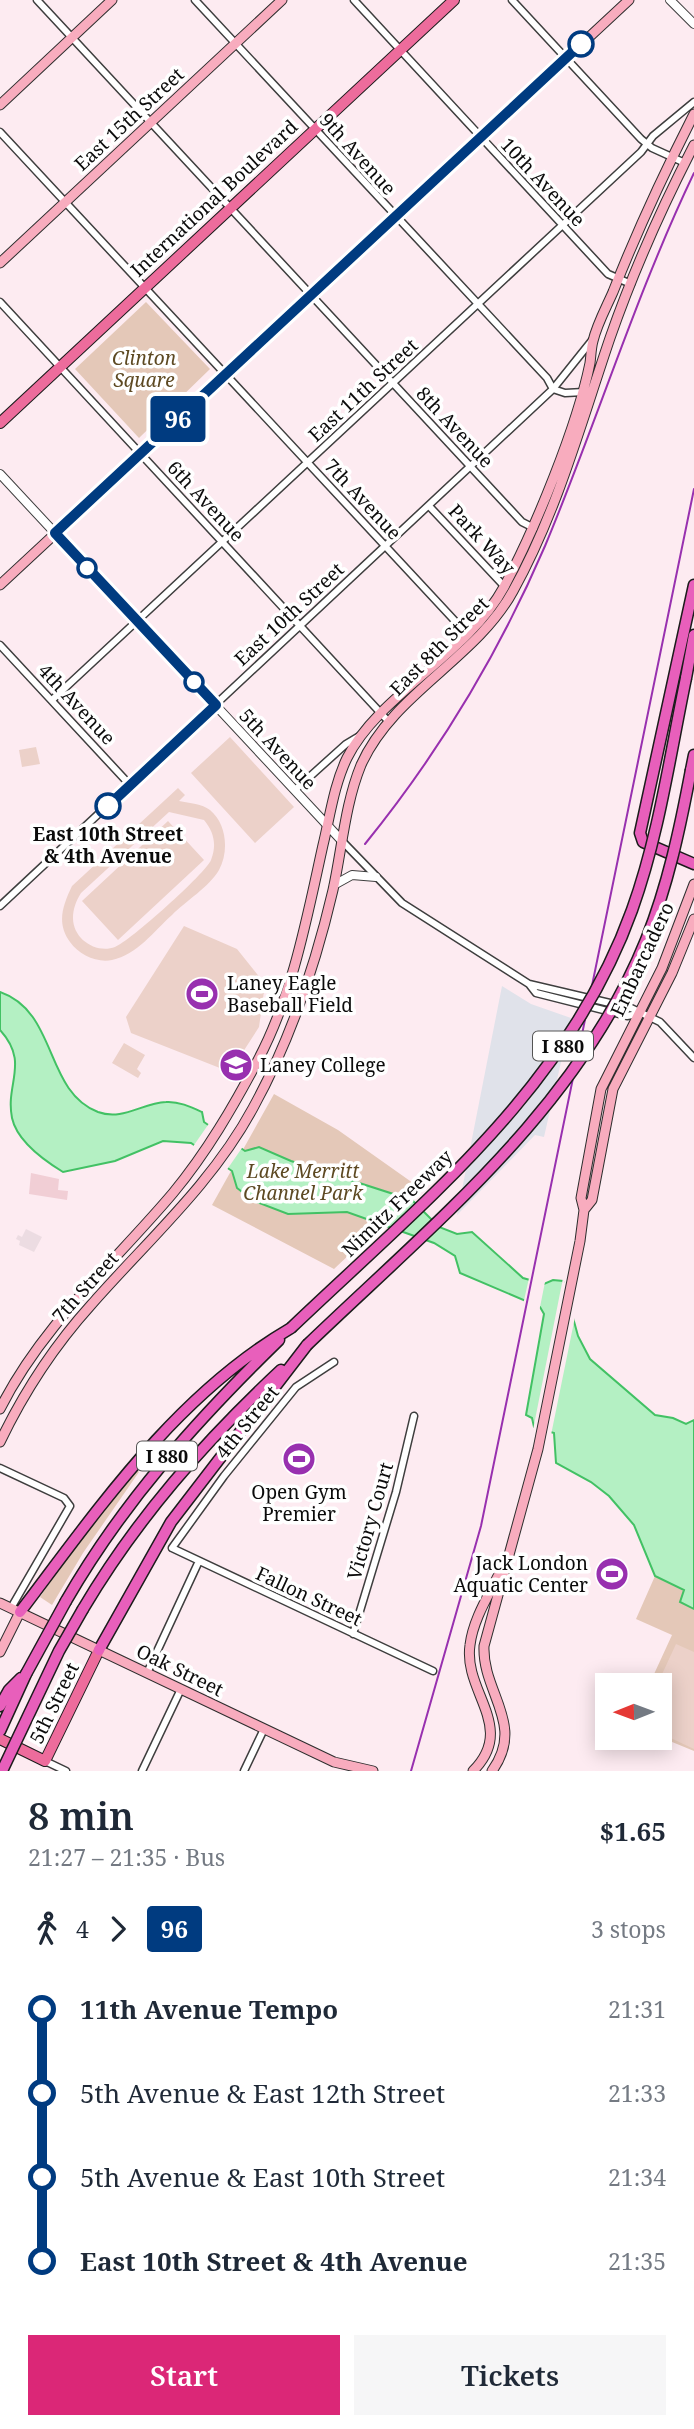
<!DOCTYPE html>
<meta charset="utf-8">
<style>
:root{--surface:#fff;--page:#f6f6f7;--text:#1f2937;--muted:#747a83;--accent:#db2777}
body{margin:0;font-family:"Noto Serif",serif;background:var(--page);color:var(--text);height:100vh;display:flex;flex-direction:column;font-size:26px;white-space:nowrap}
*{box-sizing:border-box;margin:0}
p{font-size:23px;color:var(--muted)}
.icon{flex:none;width:38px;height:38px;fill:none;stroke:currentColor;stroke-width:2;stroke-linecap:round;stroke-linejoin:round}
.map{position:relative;height:1771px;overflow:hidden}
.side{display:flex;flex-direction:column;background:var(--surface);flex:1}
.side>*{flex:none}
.badge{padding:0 14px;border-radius:5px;font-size:24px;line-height:46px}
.needle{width:46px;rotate:269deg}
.controls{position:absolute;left:595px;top:1673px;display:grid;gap:14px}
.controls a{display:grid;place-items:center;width:77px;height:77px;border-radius:0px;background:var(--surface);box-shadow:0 4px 18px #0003;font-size:35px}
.map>.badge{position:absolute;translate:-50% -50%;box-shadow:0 0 0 4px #fff}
.legs{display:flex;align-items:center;gap:10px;height:77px;padding:0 28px;font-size:23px}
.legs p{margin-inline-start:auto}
.head{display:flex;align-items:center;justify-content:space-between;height:119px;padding:0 28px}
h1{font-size:38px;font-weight:600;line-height:52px}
.cta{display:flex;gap:14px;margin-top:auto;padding:14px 28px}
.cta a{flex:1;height:80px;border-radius:0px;background:var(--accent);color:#fff;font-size:28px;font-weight:600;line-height:80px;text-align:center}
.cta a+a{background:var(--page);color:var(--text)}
ul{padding:0 28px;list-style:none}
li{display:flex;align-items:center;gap:24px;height:84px;font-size:26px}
li i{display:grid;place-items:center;width:10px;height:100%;margin:0 9px;background:currentColor}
li i::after{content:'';width:18px;height:18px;margin:-9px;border:5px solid;border-radius:50%;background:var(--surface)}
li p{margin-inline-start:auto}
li:first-child i{background:linear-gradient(#0000 50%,currentColor 0)}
li:last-child i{background:linear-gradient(currentColor 50%,#0000 0)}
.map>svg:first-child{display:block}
.industrial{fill:#e0e2ea}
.farmland{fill:#f1ced5}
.green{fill:#e4c8b8}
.pitch{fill:#ecd1c9;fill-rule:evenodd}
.plaza{fill:#ecdce2}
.water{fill:#b4f0c3;stroke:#42c164;stroke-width:2}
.pier{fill:#fdebf1}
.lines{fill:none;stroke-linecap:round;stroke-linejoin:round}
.minor-casing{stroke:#3e3e3e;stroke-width:9}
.tertiary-casing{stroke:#3e3e3e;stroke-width:10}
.secondary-casing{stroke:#2d2d2d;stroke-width:11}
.primary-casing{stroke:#1c1c1c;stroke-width:12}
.motorway-casing{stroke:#1c1c1c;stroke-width:13}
.minor{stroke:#fff;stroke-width:6}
.tertiary{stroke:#fff;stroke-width:8}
.secondary{stroke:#f8acbe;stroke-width:9}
.primary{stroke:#ed6c9c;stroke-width:10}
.motorway{stroke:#e85fbb;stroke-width:10}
.rail{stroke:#9830af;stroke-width:2}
.motorway-bridge-casing{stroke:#1c1c1c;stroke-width:13;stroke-linecap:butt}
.motorway-bridge{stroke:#e85fbb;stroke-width:10}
.line-1-casing{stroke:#fff;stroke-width:16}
.line-1{stroke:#003b80;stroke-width:10}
.stop-1-dot{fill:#fff;stroke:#003b80;stroke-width:3.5}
.labels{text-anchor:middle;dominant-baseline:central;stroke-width:7;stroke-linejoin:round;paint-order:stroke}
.shield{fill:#fff;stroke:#545454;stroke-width:2}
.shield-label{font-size:18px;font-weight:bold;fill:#0b0b0b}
.street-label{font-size:19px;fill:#0b0b0b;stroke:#fff}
.park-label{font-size:19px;font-style:italic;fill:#5d4922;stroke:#fff}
.stop-label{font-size:19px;font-weight:bold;fill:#0b0b0b;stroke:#fff}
.poi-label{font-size:19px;fill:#0b0b0b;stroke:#fff;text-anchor:start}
</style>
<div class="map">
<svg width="694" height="1771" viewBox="0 0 694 1771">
<rect width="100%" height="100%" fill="#fdebf1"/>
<path class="industrial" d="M502,986L531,1004L571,1018L544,1137L535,1135L457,1215Z"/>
<path class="farmland" d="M31,1173L59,1179L58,1190L68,1191L67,1200L29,1194Z"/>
<path class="green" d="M146,302L210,369L139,438L75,369Z
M274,1094L338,1130L420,1188L334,1269L212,1205Z
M135,1468L139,1472L83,1553L52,1605L40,1597L75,1545Z
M655,1576L684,1591L680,1602L694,1609V1751L660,1737V1685H649L672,1635L636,1619Z"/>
<path class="pitch" d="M230,737L294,807L255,843L191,773Z
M36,747L40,764L22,767L19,750Z
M178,788L185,795L179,801C190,803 202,804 210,810C227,824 229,852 219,870C209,887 186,901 172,915C154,931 137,955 112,960C97,963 79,955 70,942C56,923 63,905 72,886ZM169,812L204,820C214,832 217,845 211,860C206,873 129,942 115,947C96,954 73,939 73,918C73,909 76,901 81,893Z
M168,821L204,860L118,940L82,901Z
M184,926L237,949L265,984L259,1027L230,1072L131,1033L126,1017Z
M124,1043L145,1055L137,1069L141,1073L138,1078L112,1063Z
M676,1644L694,1652V1749L660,1733V1685H657Z"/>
<path class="plaza" d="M26,1229L42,1237L34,1252L19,1245L20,1241L16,1239L18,1235L22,1237Z"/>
<path class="water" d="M0,992C58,1012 44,1091 98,1112C123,1121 142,1103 166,1102C178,1101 191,1107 202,1112L204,1122L245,1151L259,1147L291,1161L412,1200L439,1227L457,1234L472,1232L523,1278L544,1284L553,1280L563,1281L578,1336L590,1359L655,1415L673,1418L686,1424L694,1420V1609L680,1602L684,1590L655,1576L634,1525L609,1496L591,1482L556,1463L554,1433L534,1427L532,1418L526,1415L544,1314L540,1307L460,1273L455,1256L434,1243L347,1212L288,1214L254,1201L237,1188L232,1171L191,1143L163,1141L115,1161L63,1172C45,1161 17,1141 12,1118C5,1083 30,1063 0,1030Z"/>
<path class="pier" d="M210,1122L244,1145L226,1171L192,1148Z
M529,1278L545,1282L539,1312L523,1305Z
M563,1278L576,1312L551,1435L533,1430Z"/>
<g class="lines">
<defs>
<path id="minor" d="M37,0L522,522L534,528
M195,0L547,378L553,389L565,393L584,392
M354,0L608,274L631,284
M512,0L641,139L652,148L685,163
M0,132L468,635
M0,302L389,722
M429,506L505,587
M0,645L130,785
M52,700L641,152L653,136L694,102
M295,790L346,744L361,735
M342,841L402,903L529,984L536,993L627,1016L638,1014
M0,906L553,389L593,339
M529,984L631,1008L660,1022L694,1058
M334,1362L296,1387L224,1476L172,1548L433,1671
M0,1468L64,1498L70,1506L11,1608
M353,1634L396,1492L414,1416
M147,1673L199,1561
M45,1761L66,1771
M142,1771L181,1689
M244,1771L264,1729"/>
<path id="tertiary" d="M670,0L694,24
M0,474L342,841
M334,885L352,875L376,877"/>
<path id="secondary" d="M0,105L112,0
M0,263L282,0
M0,585L629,0
M584,1210L592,1200L613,1089L672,973L694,919
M0,1409C42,1325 113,1264 173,1193C207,1152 233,1107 258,1060C293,994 307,917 323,845C330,816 334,785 347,758C379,694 467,655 504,587C535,529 577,427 590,363C591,356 591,348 593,341C597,324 606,308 613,292C637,231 664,173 694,114
M0,1442C24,1392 54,1346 91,1305C147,1241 212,1184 253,1108C291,1039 315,967 333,890C342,849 345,804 361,765C393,693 476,659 513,591C557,512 581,423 610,338C633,272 662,207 694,145
M0,1603L334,1762L373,1771
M0,1652L20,1612
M473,1771C517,1727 463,1692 470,1645C473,1619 490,1593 501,1570
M492,1771C526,1724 482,1693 484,1646L538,1449L580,1241L584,1210L581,1198L601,1089L662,968L694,884"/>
<path id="primary" d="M0,423L454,0
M0,1739L45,1761L99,1650"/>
<path id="motorway" d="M694,585L640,833L643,842L694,864
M686,678L694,635
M691,770L694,755
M66,1601C123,1502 197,1420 279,1340
M83,1609C137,1518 204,1442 281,1370
M20,1612C99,1508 176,1395 291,1328
M99,1650L171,1522L307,1345
M0,1706L9,1690L21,1678
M0,1731L26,1674"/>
</defs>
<use href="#minor" class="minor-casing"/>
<use href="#tertiary" class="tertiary-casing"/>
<use href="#secondary" class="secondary-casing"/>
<use href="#primary" class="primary-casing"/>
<use href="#motorway" class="motorway-casing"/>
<use href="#minor" class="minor"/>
<use href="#tertiary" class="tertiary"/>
<use href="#secondary" class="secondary"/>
<use href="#primary" class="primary"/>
<use href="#motorway" class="motorway"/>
<path class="rail" d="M365,844C438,754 499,653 545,546C597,422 636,294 694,173
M411,1771L481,1526L694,489"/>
<defs>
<path id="motorway-bridge" d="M291,1328C424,1201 568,1088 632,910C659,835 670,755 686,678
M307,1345C435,1222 578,1108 646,940C668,885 680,828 691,770
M26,1674L66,1601
M2,1771L59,1651L83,1609"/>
</defs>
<use href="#motorway-bridge" class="motorway-bridge-casing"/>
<use href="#motorway-bridge" class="motorway-bridge"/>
</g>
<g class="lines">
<defs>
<path id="line-1" d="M108,806L216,705L55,533L581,44"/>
</defs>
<use href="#line-1" class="line-1-casing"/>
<use href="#line-1" class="line-1"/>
</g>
<defs>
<symbol id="stadium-disc" viewBox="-11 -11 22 22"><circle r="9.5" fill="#9830af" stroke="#fff"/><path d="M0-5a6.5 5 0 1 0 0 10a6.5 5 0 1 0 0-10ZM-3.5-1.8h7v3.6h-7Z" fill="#fff"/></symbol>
<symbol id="university-disc" viewBox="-11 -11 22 22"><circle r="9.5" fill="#9830af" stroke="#fff"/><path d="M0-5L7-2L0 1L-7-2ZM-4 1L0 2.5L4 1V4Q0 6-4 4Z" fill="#fff"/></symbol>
</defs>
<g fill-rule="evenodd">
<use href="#stadium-disc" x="183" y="975" width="38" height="38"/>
<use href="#university-disc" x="217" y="1046" width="38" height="38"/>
<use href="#stadium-disc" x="280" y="1440" width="38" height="38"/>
<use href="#stadium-disc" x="593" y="1555" width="38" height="38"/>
</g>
<g class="stop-1-dot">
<circle cx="581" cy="44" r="12"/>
<circle cx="87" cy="568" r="9"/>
<circle cx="194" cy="682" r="9"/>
<circle cx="108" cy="806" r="12"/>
</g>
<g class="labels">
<g class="shield">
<rect x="533" y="1031.5" width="60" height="29" rx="5"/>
<rect x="137" y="1441.5" width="60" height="29" rx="5"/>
</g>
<g class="shield-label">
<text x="563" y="1046">I 880</text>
<text x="167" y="1456">I 880</text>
</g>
<g class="street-label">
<text transform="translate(129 119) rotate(-43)">East 15th Street</text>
<text transform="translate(358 154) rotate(48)">9th Avenue</text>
<text transform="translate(543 182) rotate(47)">10th Avenue</text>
<text transform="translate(214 198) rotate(-43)">International Boulevard</text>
<text transform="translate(363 390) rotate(-43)">East 11th Street</text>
<text transform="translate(455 427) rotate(47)">8th Avenue</text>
<text transform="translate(363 499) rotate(47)">7th Avenue</text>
<text transform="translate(206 501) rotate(47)">6th Avenue</text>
<text transform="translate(482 539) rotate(47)">Park Way</text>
<text transform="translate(289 614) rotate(-43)">East 10th Street</text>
<text transform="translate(439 646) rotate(-45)">East 8th Street</text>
<text transform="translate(77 704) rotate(47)">4th Avenue</text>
<text transform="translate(278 749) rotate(47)">5th Avenue</text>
<text transform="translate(642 959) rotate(-65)">Embarcadero</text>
<text transform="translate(397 1203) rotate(-44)">Nimitz Freeway</text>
<text transform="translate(85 1287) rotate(-48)">7th Street</text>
<text transform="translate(247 1422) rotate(-51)">4th Street</text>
<text transform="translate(370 1521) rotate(-74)">Victory Court</text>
<text transform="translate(309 1596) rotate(25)">Fallon Street</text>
<text transform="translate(180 1670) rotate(26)">Oak Street</text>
<text transform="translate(54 1703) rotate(-64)">5th Street</text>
</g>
<g class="park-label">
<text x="144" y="358">Clinton<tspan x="144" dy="22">Square</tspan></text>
<text x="303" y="1171">Lake Merritt<tspan x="303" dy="22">Channel Park</tspan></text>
</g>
<g class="stop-label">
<text x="108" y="834">East 10th Street<tspan x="108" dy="22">&amp; 4th Avenue</tspan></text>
</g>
<g class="poi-label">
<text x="227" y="983">Laney Eagle<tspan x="227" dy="22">Baseball Field</tspan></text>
<text x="260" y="1065">Laney College</text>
<text x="299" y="1492" text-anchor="middle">Open Gym<tspan x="299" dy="22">Premier</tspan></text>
<text x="588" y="1563" text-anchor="end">Jack London<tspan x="588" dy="22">Aquatic Center</tspan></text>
</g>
</g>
</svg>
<div class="controls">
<a><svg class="needle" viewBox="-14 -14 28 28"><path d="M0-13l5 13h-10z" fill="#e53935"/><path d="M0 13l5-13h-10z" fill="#747a83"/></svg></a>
</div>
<b class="badge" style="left:178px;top:419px;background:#003b80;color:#fff">96</b>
</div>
<section class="side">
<div class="head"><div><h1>8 min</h1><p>21:27 – 21:35 · Bus</p></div><b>$1.65</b></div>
<div class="legs"><svg class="icon" aria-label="walk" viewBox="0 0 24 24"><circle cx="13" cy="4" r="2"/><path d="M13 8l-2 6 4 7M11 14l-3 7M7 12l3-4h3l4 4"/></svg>4<svg class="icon" aria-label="forward" viewBox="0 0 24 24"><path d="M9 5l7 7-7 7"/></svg><b class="badge" style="background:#003b80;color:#fff">96</b><p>3 stops</p></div>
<ul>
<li><i style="color:#003b80"></i><b>11th Avenue Tempo</b><p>21:31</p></li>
<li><i style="color:#003b80"></i><span>5th Avenue &amp; East 12th Street</span><p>21:33</p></li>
<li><i style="color:#003b80"></i><span>5th Avenue &amp; East 10th Street</span><p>21:34</p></li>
<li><i style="color:#003b80"></i><b>East 10th Street &amp; 4th Avenue</b><p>21:35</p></li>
</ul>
<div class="cta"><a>Start</a><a>Tickets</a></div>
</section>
